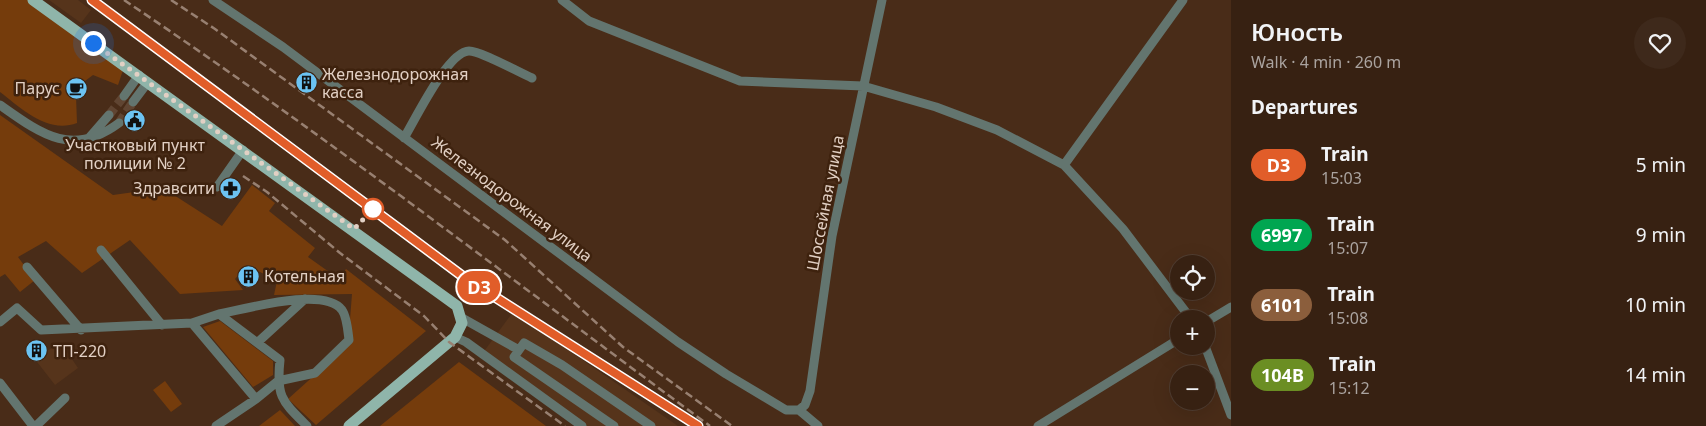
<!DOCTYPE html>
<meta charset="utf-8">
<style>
:root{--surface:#372112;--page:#3e291b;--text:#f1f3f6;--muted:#aaa39f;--line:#513e32}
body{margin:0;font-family:"Noto Sans",sans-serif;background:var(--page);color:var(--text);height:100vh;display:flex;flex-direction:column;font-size:19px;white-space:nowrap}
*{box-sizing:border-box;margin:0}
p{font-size:16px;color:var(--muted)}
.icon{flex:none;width:28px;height:28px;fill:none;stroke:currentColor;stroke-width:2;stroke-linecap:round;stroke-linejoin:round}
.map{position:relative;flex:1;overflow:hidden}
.details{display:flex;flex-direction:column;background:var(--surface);width:475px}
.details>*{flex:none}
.badge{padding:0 10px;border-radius:16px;font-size:18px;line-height:32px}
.controls{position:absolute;left:1170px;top:255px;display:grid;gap:10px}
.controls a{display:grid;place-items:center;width:45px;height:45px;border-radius:50%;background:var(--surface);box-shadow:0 5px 20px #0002,0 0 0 1px var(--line);font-size:25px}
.you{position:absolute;width:25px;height:25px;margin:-12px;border:4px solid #fff;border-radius:50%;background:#1a73e8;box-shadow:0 0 0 8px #1a73e833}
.map>.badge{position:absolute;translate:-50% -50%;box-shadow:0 0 0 2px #fff}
h2{padding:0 20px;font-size:19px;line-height:45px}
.round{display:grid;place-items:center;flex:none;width:52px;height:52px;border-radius:26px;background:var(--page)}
.headline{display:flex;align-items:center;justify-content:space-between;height:85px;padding:0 20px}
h1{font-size:24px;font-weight:600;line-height:38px}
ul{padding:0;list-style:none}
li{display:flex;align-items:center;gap:15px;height:70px;padding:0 20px}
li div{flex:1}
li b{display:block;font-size:19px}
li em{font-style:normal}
li .badge{min-width:55px;font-weight:700;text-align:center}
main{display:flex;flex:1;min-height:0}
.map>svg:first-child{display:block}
.built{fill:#56341b}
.green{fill:#753c0c}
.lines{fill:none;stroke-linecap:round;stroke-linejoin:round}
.minor-tunnel{stroke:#604532;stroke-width:9;stroke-dasharray:9 4.5;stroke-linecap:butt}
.minor{stroke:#63756f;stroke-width:9}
.major{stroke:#8fb5aa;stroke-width:11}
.rail{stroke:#988071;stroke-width:2.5;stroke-dasharray:8 4;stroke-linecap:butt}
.line-casing{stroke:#fff;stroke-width:11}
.line{stroke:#e15d29;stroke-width:8}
.walk{stroke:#e2d0c4;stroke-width:5;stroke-dasharray:0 9}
.stop-dot{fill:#fff;stroke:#e15d29;stroke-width:2.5}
.labels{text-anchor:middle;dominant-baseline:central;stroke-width:5;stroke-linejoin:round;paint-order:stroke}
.poi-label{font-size:16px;fill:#e2d0c4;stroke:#3e220e;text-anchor:start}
.street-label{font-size:16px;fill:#e2d0c4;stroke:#3e220e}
</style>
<main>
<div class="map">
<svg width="1231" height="426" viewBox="0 0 1231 426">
<rect width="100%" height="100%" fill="#492c18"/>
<path class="built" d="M49,0H78L91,10L81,23Z
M513,312L678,426H586L482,354Z
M61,343L78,368L55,385L34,358Z"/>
<path class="green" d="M0,0H29L124,67L118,85L93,75L85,81L78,78L70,88L76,96L77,123C47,134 21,108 0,92Z
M0,115L113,195L163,188L222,226L252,185L275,203L269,211L315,248L308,257L339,279L346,269L426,331L316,425L288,399L348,345L352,294L274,295L277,281L247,265L235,279L243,290L180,294L130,240L82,273L46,241L18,257L35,280L20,292L5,274L0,277Z
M220,321L273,361V375L253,387L203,327Z
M459,362L546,426H380Z
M165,381L182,404L171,412L153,390Z
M280,410L295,426H259Z"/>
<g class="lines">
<path class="minor-tunnel" d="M109,115L124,96
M119,123L133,102"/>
<path class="minor" d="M213,0L283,47L678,342L726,374L786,410H799L805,405L810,391L832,236L882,0
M562,0L589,21L740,81L863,86L936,107L997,130L1064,165L1123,229L1191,319
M124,96L139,75
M133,102L148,82
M0,105C41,134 72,158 119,123
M89,138L109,115
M404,138C415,120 448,51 469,51C481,51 518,72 532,78
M1064,165L1183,0
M217,187L243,150
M101,250L162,325
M27,267L81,330
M462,318L519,350
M0,322L17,308L41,330L192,323L219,314L280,360C276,397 282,401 307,426
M1206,322L1231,307
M192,323L256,399
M455,337L466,342L582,426
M258,342L305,299
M1205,346L1231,415
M0,383L33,426
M799,410L818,426
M36,426L65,398
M216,426L256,399L278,381L315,373L349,340C348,332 347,317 342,310C324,286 246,309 219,314
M614,426L514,357L524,343L562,365L651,426
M1038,426L1179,339"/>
<path class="major" d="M33,0L457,306L462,323L455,337L349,426"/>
<path class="rail" d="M92,0L465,278L698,426
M124,0C324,134 516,283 710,426
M171,0L215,29L505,240L623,347L732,426
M243,176L267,192L340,253L424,316L449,342L565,426"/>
</g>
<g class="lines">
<defs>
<path id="line" d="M92,0L465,278L698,426"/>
</defs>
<use href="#line" class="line-casing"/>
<use href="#line" class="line"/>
<path class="walk" d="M93,43L354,229L373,209"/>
</g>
<defs>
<symbol id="building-disc" viewBox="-11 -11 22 22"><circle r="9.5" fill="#6cc3f2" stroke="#3e220e"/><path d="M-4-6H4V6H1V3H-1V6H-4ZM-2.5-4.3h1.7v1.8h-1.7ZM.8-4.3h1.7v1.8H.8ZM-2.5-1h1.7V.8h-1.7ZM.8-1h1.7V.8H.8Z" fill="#111"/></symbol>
<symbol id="cafe-disc" viewBox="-11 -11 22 22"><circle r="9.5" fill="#6cc3f2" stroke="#3e220e"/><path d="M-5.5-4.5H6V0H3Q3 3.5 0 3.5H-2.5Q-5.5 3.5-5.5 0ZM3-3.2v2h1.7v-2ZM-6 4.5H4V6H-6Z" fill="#111"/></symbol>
<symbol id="civic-disc" viewBox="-11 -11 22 22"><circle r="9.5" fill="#6cc3f2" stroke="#3e220e"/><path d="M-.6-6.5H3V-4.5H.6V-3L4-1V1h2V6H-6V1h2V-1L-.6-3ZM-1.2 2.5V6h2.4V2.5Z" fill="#111"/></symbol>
<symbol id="pharmacy-disc" viewBox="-11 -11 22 22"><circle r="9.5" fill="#6cc3f2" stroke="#3e220e"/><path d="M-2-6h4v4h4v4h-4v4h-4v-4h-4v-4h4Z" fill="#111"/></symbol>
</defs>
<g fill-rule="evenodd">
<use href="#building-disc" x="294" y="70" width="25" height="25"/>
<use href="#cafe-disc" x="64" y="76" width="25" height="25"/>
<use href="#civic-disc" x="122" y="108" width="25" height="25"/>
<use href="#pharmacy-disc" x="218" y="176" width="25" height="25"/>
<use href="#building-disc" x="236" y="264" width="25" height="25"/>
<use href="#building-disc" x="24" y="338" width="25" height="25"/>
</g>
<circle class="stop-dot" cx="373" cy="209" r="10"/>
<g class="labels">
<g class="poi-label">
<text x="322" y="74">Железнодорожная<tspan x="322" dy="18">касса</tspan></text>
<text x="60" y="88" text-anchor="end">Парус</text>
<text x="135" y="145" text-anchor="middle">Участковый пункт<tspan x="135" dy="18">полиции № 2</tspan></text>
<text x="215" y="188" text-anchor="end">Здравсити</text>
<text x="264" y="276">Котельная</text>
<text x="53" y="351">ТП-220</text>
</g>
<g class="street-label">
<text transform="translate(512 199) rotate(37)">Железнодорожная улица</text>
<text transform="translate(825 203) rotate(-79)">Шоссейная улица</text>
</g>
</g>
</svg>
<div class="controls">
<a><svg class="icon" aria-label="locate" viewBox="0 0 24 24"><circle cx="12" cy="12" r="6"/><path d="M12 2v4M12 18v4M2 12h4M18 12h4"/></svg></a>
<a>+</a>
<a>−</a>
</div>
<div class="you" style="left:93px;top:43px"></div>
<b class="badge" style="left:479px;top:287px;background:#e15d29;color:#fff">D3</b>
</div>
<section class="details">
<div class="headline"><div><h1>Юность</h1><p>Walk · 4 min · 260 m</p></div><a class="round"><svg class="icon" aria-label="heart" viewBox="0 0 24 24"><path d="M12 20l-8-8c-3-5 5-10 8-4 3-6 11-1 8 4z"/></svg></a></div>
<h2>Departures</h2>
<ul>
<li><span class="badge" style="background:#e15d29;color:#fff">D3</span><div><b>Train</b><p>15:03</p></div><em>5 min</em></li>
<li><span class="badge" style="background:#00a651;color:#fff">6997</span><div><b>Train</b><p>15:07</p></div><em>9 min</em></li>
<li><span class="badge" style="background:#8b5e3c;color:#fff">6101</span><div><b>Train</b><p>15:08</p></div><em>10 min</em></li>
<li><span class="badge" style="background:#6b8e23;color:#fff">104В</span><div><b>Train</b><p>15:12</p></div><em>14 min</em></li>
</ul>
</section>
</main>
